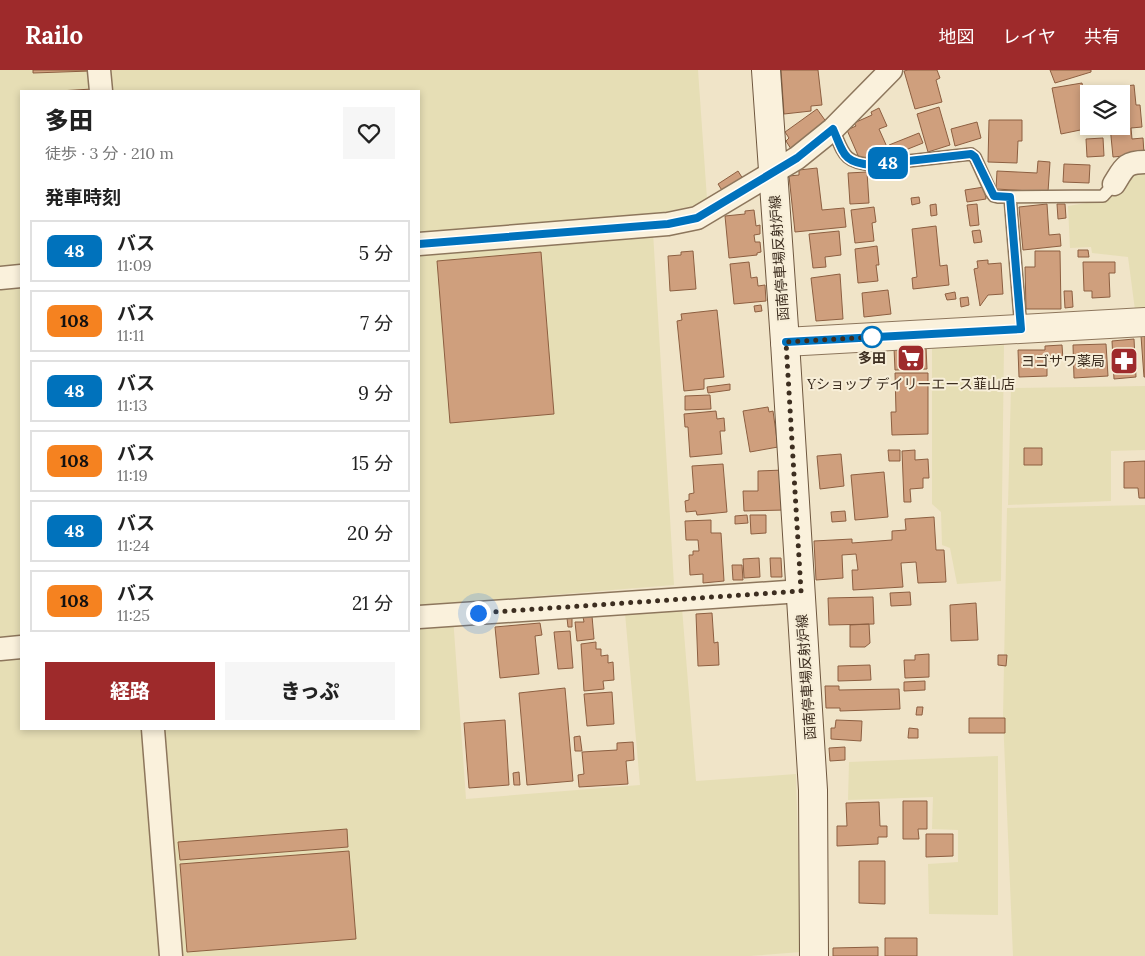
<!DOCTYPE html>
<html lang="ja">
<meta charset="utf-8">
<style>
:root{--surface:#fff;--page:#f6f6f6;--text:#222;--muted:#767676;--line:#e0e0e0;--accent:#9e2a2b}
body{margin:0;font-family:Lora,"Noto Sans JP",serif;background:var(--page);color:var(--text);height:100vh;display:flex;flex-direction:column;font-size:19px;white-space:nowrap}
*{box-sizing:border-box;margin:0}
p{font-size:16px;color:var(--muted)}
.icon{flex:none;width:28px;height:28px;fill:none;stroke:currentColor;stroke-width:2;stroke-linecap:round;stroke-linejoin:round}
.map{position:relative;flex:1;overflow:hidden}
.sheet{position:absolute;left:20px;top:20px;width:400px;height:640px;display:flex;flex-direction:column;background:var(--surface);border-radius:0px;box-shadow:0 2px 8px #0003}
.sheet>*{flex:none}
.badge{padding:0 10px;border-radius:8px;font-size:18px;line-height:32px}
.buttons{position:absolute;left:1080px;top:15px;display:grid;gap:10px}
.buttons a{display:grid;place-items:center;width:50px;height:50px;border-radius:0px;background:var(--surface);box-shadow:0 2px 8px #0003;font-size:25px}
.you{position:absolute;width:25px;height:25px;margin:-12px;border:4px solid #fff;border-radius:50%;background:#1a73e8;box-shadow:0 0 0 8px #1a73e833}
.map>.badge{position:absolute;translate:-50% -50%;box-shadow:0 0 0 2px #fff}
h2{padding:0 25px;font-size:19px;line-height:45px}
.round{display:grid;place-items:center;flex:none;width:52px;height:52px;border-radius:0px;background:var(--page)}
.head{display:flex;align-items:center;justify-content:space-between;height:85px;padding:0 25px}
h1{font-size:24px;font-weight:800;line-height:38px}
.button{display:flex;gap:10px;margin-top:auto;padding:10px 25px}
.button a{flex:1;height:58px;border-radius:0px;background:var(--accent);color:#fff;font-size:20px;font-weight:800;line-height:58px;text-align:center}
.button a+a{background:var(--page);color:var(--text)}
ul{padding:0;list-style:none}
li{display:flex;align-items:center;gap:15px;height:62px;margin:0 10px 8px;padding:0 15px;border:2px solid var(--line);border-radius:0px}
li div{flex:1}
li b{display:block;font-size:19px}
li em{font-style:normal}
li .badge{min-width:55px;font-weight:700;text-align:center}
header{display:flex;align-items:center;gap:30px;box-sizing:border-box;height:70px;padding:0 25px;background:var(--accent);color:#fff}
header strong{font-size:24px}
nav{display:flex;gap:28px;margin-inline-start:auto;font-size:18px}
.map>svg:first-child{display:block}
.farmland{fill:#e6deb5;fill-rule:evenodd}
.building{fill:#cf9f7d;stroke:#8d5f41}
.lines{fill:none;stroke-linecap:round;stroke-linejoin:round}
.service-casing{stroke:#8d765c;stroke-width:14}
.minor-casing{stroke:#8d765c;stroke-width:25}
.tertiary-casing{stroke:#8d765c;stroke-width:30}
.secondary-casing{stroke:#6f573f;stroke-width:30}
.service{stroke:#faf1dc;stroke-width:11}
.minor{stroke:#faf1dc;stroke-width:22}
.tertiary{stroke:#faf1dc;stroke-width:28}
.secondary{stroke:#faf1dc;stroke-width:28}
.line-casing{stroke:#fff;stroke-width:11}
.line{stroke:#0072bc;stroke-width:8}
.walk{stroke:#3d2e20;stroke-width:5;stroke-dasharray:0 9}
.stop-dot{fill:#fff;stroke:#0072bc;stroke-width:2.5}
.labels{text-anchor:middle;dominant-baseline:central;stroke-width:4;stroke-linejoin:round;paint-order:stroke}
.street-label{font-size:14px;fill:#3d2e20;stroke:#f7eed8}
.stop-label{font-size:14px;font-weight:bold;fill:#3d2e20;stroke:#f7eed8}
.poi-label{font-size:14px;fill:#3d2e20;stroke:#f7eed8;text-anchor:end}
</style>
<header>
<strong>Railo</strong>
<nav><a>地図</a><a>レイヤ</a><a>共有</a></nav>
</header>
<div class="map">
<svg width="1145" height="886" viewBox="0 0 1145 886">
<rect width="100%" height="100%" fill="#f0e4c8"/>
<path class="farmland" d="M0,0H698L707,129L697,135L652,145L674,515L452,533L466,729L640,715L625,543L682,538L696,711L796,704L801,882L750,886H0ZM21,21H419V659H21Z
M1145,99V239L1135,240L1128,187L1092,183L1091,177L1070,178L1068,136L1110,129L1122,108Z
M1004,275L1001,511L957,514L950,478L942,475L941,442L932,434V277Z
M1145,316V380L1111,381V431L1008,435L1011,318Z
M1145,435V886H1013L1003,647L1007,438Z
M998,686V845L929,844L928,794L958,792V760L932,759L933,727L848,730L849,692Z"/>
<path class="building" d="M33,0H90V1L33,3Z
M781,0H818L822,35L811,36V41L784,44Z
M908,0H937L940,8L936,10L942,32L915,39L904,1Z
M1050,0H1091V2L1055,13Z
M1082,13L1090,58L1061,64L1052,18Z
M1134,15L1136,35H1140L1142,57L1131,58L1132,69L1143,68L1144,84L1113,87L1110,56H1121V24H1108L1107,18Z
M92,19V21H59Z
M939,37L950,75L928,82L917,44Z
M879,38L887,56L879,59L887,77L860,90L847,60L856,56L854,53L872,45L871,42Z
M817,39L827,53L791,79L786,71L789,68L785,62Z
M989,50H1022V71H1018L1017,93L988,92Z
M977,52L981,68L955,76L951,59Z
M919,63L923,73L893,85L889,75Z
M1103,68L1104,86L1087,87L1086,69Z
M1038,91L1050,92L1048,122L996,119L997,101L1037,103Z
M1064,94L1090,95L1089,113L1063,112Z
M817,98L822,140L844,138L846,157L795,162L789,106L799,105V100Z
M738,101L743,109L723,122L718,114Z
M867,102L869,133L850,134L848,103Z
M984,117L986,129L967,132L965,120Z
M919,127L920,133L912,135L911,128Z
M936,134L937,145L931,146L930,135Z
M977,134L979,155L970,156L967,135Z
M1047,134L1049,165L1060,164L1061,176L1023,180L1019,137Z
M1057,134H1065L1066,148L1058,149Z
M874,137L876,152L872,153L874,171L855,173L851,140Z
M754,140L756,156L760,155V164L754,165L755,172H760L761,182L757,183V185L729,188L725,146L745,144V141Z
M936,156L940,196L947,195L949,215L913,219L912,208L917,207L912,159Z
M980,160L982,172L974,173L972,161Z
M839,161L841,185L825,187L826,197L813,198L809,164Z
M877,176L879,195H876L878,211L858,213L855,179Z
M1078,180H1088L1089,187H1078Z
M693,181L696,219L670,221L668,186L681,185V182Z
M1035,181H1060L1061,239H1026L1025,197H1035Z
M541,182L554,344L450,353L437,191Z
M988,190V194L1001,193L1003,224L988,225L980,236L974,199L978,198L977,191Z
M749,192L751,208L757,207L758,216L765,215L766,231L734,234L730,194Z
M1083,192H1115V203H1109L1110,227L1092,228V221H1084Z
M840,204L843,249L816,251L811,208Z
M888,220L891,244L864,247L862,223Z
M1064,221H1072L1073,237L1065,238Z
M955,222L956,229L947,230L945,224Z
M968,227L969,235L961,237L960,228Z
M761,235L762,241L755,242L754,236Z
M717,240L724,307L704,309V319L684,321L677,251L682,250L681,244Z
M1141,266H1145V307H1144Z
M1134,269L1136,307L1114,309L1112,271Z
M1106,274L1108,306L1074,308L1073,275Z
M1062,275L1063,290L1047,291V306L1019,307L1018,280H1045V276Z
M926,277L927,299L895,300L894,278Z
M895,303H928V364L892,365L891,342H896Z
M730,314V320L708,323L707,317Z
M710,325L711,339L685,340V326Z
M768,337L769,342L773,341L778,377L750,382L743,341Z
M716,341L717,349L724,348L725,361H720L722,384L690,387L688,357H685L684,344Z
M1024,378H1042V395H1024Z
M888,380H900V391H889Z
M915,380V390L928,389L929,408H923V418L910,419L911,432H904L902,381Z
M841,384L844,416L820,419L817,386Z
M1145,391V428H1139L1138,418H1124V392Z
M723,394L727,442L697,445L696,441L686,442L685,431L689,430V424L694,423L692,396Z
M784,400L785,440L744,441L743,421H758V401Z
M884,402L888,447L855,450L851,405Z
M845,441L846,451L832,452L831,442Z
M747,445L748,453L735,454V446Z
M750,445H766V463L751,464Z
M934,447L936,480H944L946,512L918,513L916,492L901,493L903,517L853,520L852,500H858L856,484L842,485L843,508L816,510L814,471L852,469V473L892,470V461L906,460L905,449Z
M711,450V463H721L724,511L703,513V504L690,505L689,485H693V481H699L698,470H686L685,451Z
M759,488L760,507L744,508L743,489Z
M770,488H781L782,507H771Z
M732,495H742L743,510H733Z
M910,522L911,535L891,536L890,523Z
M873,527L874,554L829,555L828,528Z
M976,533L978,570L951,571L950,535Z
M712,543L714,573L718,572L719,595L698,596L696,544Z
M592,546L594,569L577,571L575,552H584L583,547Z
M572,547V557H568L567,548Z
M540,553L542,565L535,566L539,604L500,608L495,557Z
M869,554L870,573L865,577H850V555Z
M570,561L573,598L558,599L554,562Z
M596,572V579H601V586L608,585V593L613,592L614,610L603,611L604,619L584,621L581,574Z
M929,584V607L905,608L904,590H915V585Z
M998,585H1007L1006,596L998,595Z
M870,595L871,610L838,611V596Z
M925,611V620L904,621V612Z
M825,616H839V620L899,619L900,639L840,641V638H826Z
M565,618L573,711L527,715L519,623Z
M612,622L614,654L587,656L584,624Z
M917,637H923L922,645H916Z
M969,648H1005V663H969Z
M505,650L509,715L469,718L464,653Z
M836,650L862,651L861,671L831,669V658H835Z
M909,658L918,659V668H908Z
M580,666L582,681H575L574,667Z
M633,672L634,690L626,691L628,714L579,717L578,705L584,704L582,682L617,680V673Z
M845,677V690L830,691L829,678Z
M519,702L520,715H514L513,703Z
M903,731H927V759H918L919,769H903Z
M879,732L880,756H887V767H878V774L837,776V756H847L846,733Z
M347,759L348,777L180,790L178,772Z
M926,764H953V786L926,787Z
M349,781L356,869L187,882L180,794Z
M859,791H885V834L859,833Z
M885,868H917V886H885Z
M878,877V886H833V878Z"/>
<g class="lines">
<defs>
<path id="service" d="M833,59C844,84 843,92 872,95L971,84L975,87L991,122L994,126L998,127L1103,126L1114,114
M1010,127L1021,259"/>
<path id="minor" d="M99,0L101,21
M1114,114C1124,98 1125,92 1145,92
M419,174L668,154L697,148L797,88L833,59L891,0
M0,208L21,206
M419,547L801,521
M0,579L21,577
M153,659L171,886"/>
<path id="tertiary" d="M785,272L1145,252"/>
<path id="secondary" d="M766,0L785,272L813,720L814,886"/>
</defs>
<use href="#service" class="service-casing"/>
<use href="#minor" class="minor-casing"/>
<use href="#tertiary" class="tertiary-casing"/>
<use href="#secondary" class="secondary-casing"/>
<use href="#service" class="service"/>
<use href="#minor" class="minor"/>
<use href="#tertiary" class="tertiary"/>
<use href="#secondary" class="secondary"/>
</g>
<g class="lines">
<defs>
<path id="line" d="M419,174L668,154L697,148L797,88L833,59C844,84 843,93 872,95L971,84L975,87L994,126L1010,127L1021,259L786,272"/>
</defs>
<use href="#line" class="line-casing"/>
<use href="#line" class="line"/>
<path class="walk" d="M478,543L801,521L786,272L872,267"/>
</g>
<defs>
<symbol id="supermarket-square" viewBox="-11 -11 22 22"><rect x="-9" y="-9" width="18" height="18" rx="4" fill="#9e2a2b" stroke="#f7eed8"/><path d="M-6-5.5h2.5l.6 2H6L4.5 2H-2.5L-4.4-4H-6ZM-1.5 3.2a1.3 1.3 0 1 0 .1 0ZM3 3.2a1.3 1.3 0 1 0 .1 0Z" fill="#fff"/></symbol>
<symbol id="pharmacy-square" viewBox="-11 -11 22 22"><rect x="-9" y="-9" width="18" height="18" rx="4" fill="#9e2a2b" stroke="#f7eed8"/><path d="M-2-6h4v4h4v4h-4v4h-4v-4h-4v-4h4Z" fill="#fff"/></symbol>
</defs>
<g fill-rule="evenodd">
<use href="#supermarket-square" x="895" y="272" width="32" height="32"/>
<use href="#pharmacy-square" x="1108" y="275" width="32" height="32"/>
</g>
<circle class="stop-dot" cx="872" cy="267" r="10"/>
<g class="labels">
<g class="street-label">
<text transform="translate(779 188) rotate(-94)">函南停車場反射炉線</text>
<text transform="translate(806 607) rotate(-94)">函南停車場反射炉線</text>
</g>
<g class="stop-label">
<text x="872" y="288">多田</text>
</g>
<g class="poi-label">
<text x="1105" y="291">ヨゴサワ薬局</text>
<text x="911" y="314" text-anchor="middle">Yショップ デイリーエース韮山店</text>
</g>
</g>
</svg>
<div class="buttons">
<a><svg class="icon" aria-label="layers" viewBox="0 0 24 24"><path d="M12 4l9 5-9 5-9-5zM3 14l9 5 9-5"/></svg></a>
</div>
<div class="you" style="left:478px;top:543px"></div>
<b class="badge" style="left:888px;top:93px;background:#0072bc;color:#fff">48</b>
<section class="sheet">
<div class="head"><div><h1>多田</h1><p>徒歩 · 3 分 · 210 m</p></div><a class="round"><svg class="icon" aria-label="heart" viewBox="0 0 24 24"><path d="M12 20l-8-8c-3-5 5-10 8-4 3-6 11-1 8 4z"/></svg></a></div>
<h2>発車時刻</h2>
<ul>
<li><span class="badge" style="background:#0072bc;color:#fff">48</span><div><b>バス</b><p>11:09</p></div><em>5 分</em></li>
<li><span class="badge" style="background:#f58220;color:#111">108</span><div><b>バス</b><p>11:11</p></div><em>7 分</em></li>
<li><span class="badge" style="background:#0072bc;color:#fff">48</span><div><b>バス</b><p>11:13</p></div><em>9 分</em></li>
<li><span class="badge" style="background:#f58220;color:#111">108</span><div><b>バス</b><p>11:19</p></div><em>15 分</em></li>
<li><span class="badge" style="background:#0072bc;color:#fff">48</span><div><b>バス</b><p>11:24</p></div><em>20 分</em></li>
<li><span class="badge" style="background:#f58220;color:#111">108</span><div><b>バス</b><p>11:25</p></div><em>21 分</em></li>
</ul>
<div class="button"><a>経路</a><a>きっぷ</a></div>
</section>
</div>
